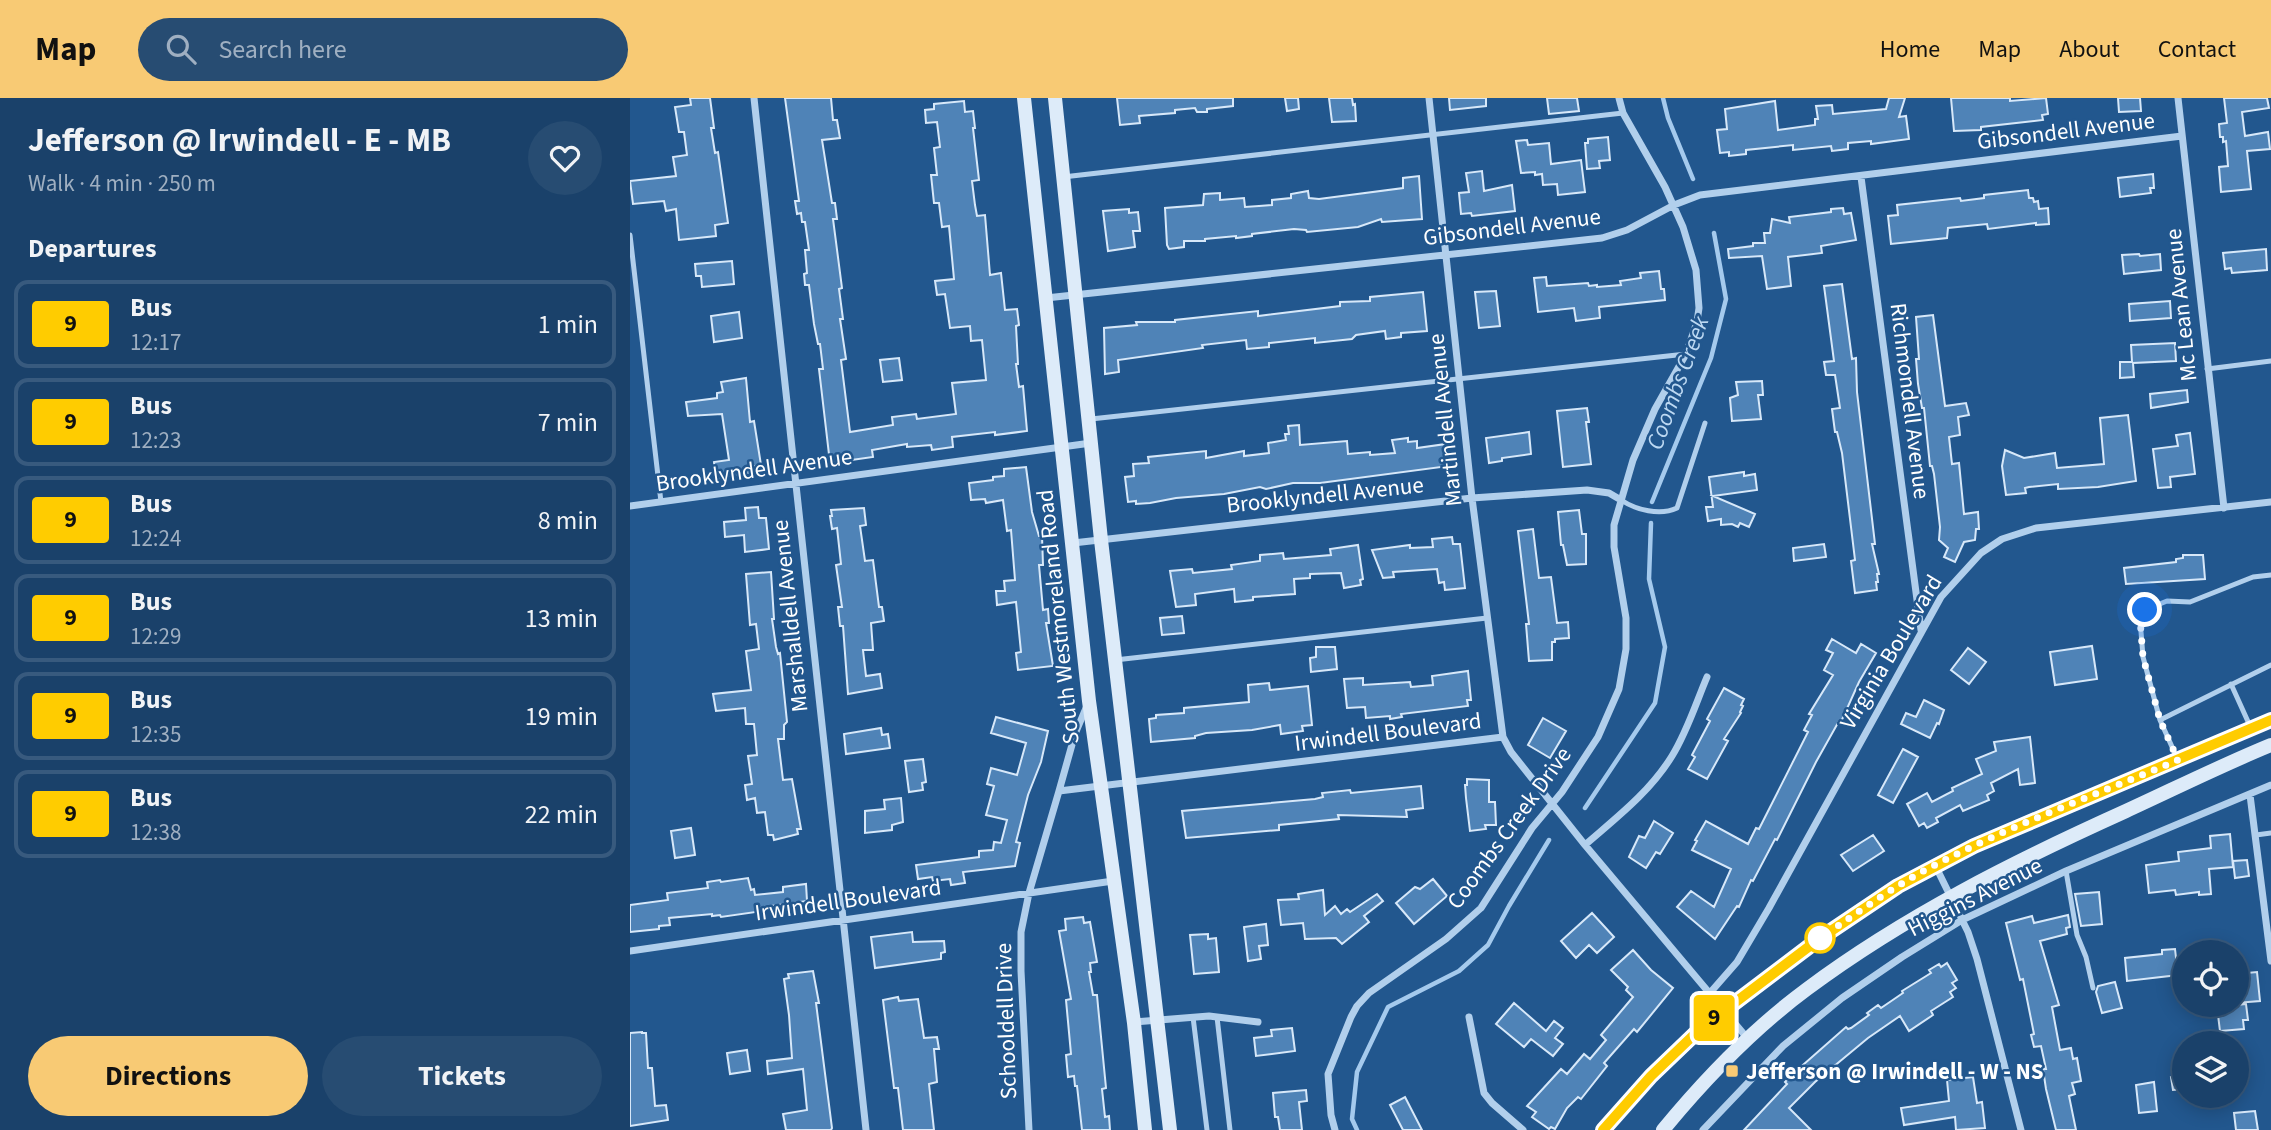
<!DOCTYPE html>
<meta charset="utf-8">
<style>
:root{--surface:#1a416a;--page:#274c72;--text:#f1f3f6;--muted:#9fafc1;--line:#385a7e;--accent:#f8ca74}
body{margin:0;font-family:"Source Sans 3",sans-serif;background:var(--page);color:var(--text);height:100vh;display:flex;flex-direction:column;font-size:26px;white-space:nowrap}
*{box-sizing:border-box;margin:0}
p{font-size:23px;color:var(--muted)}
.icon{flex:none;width:38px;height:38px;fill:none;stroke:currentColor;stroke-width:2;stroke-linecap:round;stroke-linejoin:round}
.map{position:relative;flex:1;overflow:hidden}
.sheet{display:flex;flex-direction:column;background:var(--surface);width:630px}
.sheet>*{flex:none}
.badge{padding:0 14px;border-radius:5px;font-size:24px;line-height:46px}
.controls{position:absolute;left:1542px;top:842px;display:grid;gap:14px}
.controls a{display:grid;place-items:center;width:77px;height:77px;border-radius:50%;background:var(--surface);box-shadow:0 4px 18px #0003,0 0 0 2px var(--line);font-size:35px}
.you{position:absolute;width:35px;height:35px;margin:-18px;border:5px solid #fff;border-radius:50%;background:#1a73e8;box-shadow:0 0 0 10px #1a73e833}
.map>.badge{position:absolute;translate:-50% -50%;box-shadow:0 0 0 4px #fff}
h2{padding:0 28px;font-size:26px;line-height:63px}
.round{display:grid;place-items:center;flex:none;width:74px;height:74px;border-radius:37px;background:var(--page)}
.head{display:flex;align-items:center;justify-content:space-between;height:119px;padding:0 28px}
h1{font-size:33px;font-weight:700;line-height:52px}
.action{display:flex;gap:14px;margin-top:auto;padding:14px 28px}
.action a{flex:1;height:80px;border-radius:42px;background:var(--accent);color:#111;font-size:28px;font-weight:700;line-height:80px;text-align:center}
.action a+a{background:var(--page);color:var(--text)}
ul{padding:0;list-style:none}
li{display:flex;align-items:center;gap:21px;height:88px;margin:0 14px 10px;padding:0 14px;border:4px solid var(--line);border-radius:14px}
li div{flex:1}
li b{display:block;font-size:26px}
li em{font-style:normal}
li .badge{min-width:77px;font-weight:700;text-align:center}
header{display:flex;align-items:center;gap:42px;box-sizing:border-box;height:98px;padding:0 35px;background:var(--accent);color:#111}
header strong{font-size:33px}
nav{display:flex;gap:38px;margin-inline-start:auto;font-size:24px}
.search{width:490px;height:63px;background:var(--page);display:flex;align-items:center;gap:18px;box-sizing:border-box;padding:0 24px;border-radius:38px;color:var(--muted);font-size:26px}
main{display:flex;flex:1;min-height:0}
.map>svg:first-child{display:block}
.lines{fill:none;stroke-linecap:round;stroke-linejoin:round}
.stream{stroke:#a5caed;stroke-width:4.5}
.building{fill:#4f83b7;stroke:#d7e8f9;stroke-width:2}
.service{stroke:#b1cfec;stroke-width:5}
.minor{stroke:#b1cfec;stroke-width:7}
.secondary{stroke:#ddebf9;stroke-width:14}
.line-casing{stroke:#fff;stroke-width:16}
.line{stroke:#fc0;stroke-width:10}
.walk{stroke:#fff;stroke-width:7;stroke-dasharray:0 12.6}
.stop-dot{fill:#fff;stroke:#fc0;stroke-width:3.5}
.poi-dot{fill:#f8ca74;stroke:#22578e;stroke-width:2.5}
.labels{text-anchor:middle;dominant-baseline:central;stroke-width:5;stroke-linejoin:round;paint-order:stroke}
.street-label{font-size:23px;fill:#fff;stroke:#22578e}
.poi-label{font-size:23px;font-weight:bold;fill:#fff;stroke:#22578e;text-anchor:start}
.water-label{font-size:24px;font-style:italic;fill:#bdd9f3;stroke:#22578e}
</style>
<header>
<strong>Map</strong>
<div class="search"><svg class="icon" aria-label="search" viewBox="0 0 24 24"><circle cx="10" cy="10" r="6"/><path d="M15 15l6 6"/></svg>Search here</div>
<nav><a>Home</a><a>Map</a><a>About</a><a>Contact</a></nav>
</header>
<main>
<section class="sheet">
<div class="head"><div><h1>Jefferson @ Irwindell - E - MB</h1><p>Walk · 4 min · 250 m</p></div><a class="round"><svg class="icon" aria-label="heart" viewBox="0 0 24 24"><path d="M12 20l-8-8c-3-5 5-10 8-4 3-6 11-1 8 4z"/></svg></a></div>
<h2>Departures</h2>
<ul>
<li><span class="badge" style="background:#fc0;color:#111">9</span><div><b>Bus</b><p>12:17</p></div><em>1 min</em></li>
<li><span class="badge" style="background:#fc0;color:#111">9</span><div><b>Bus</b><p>12:23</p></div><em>7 min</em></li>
<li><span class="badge" style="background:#fc0;color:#111">9</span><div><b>Bus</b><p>12:24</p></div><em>8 min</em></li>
<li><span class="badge" style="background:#fc0;color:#111">9</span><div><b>Bus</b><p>12:29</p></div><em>13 min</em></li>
<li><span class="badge" style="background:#fc0;color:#111">9</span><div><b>Bus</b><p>12:35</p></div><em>19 min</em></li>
<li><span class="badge" style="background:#fc0;color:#111">9</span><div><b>Bus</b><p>12:38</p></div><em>22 min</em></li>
</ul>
<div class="action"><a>Directions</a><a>Tickets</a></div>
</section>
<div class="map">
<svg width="1641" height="1032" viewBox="0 0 1641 1032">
<rect width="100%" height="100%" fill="#22578e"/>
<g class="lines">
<path class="stream" d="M1033,0L1038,20L1063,81
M1022,404L1081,260L1096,201L1084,135
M955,710L1025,605L1035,549L1019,481L1021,425
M727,1032L722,1021L727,974L758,909L829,873L858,847L879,808L919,742"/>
</g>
<path class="building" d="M60,0H80L84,30H81L85,55L88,54L98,125L85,127L86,138L49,142L46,111L36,113L34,103L3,106L0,83L46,78L43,59L57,57L54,34H49L45,9L61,7Z
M155,0H201L203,22H207L210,40L192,42L202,105H205L207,121H203L212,190L209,191L213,221H210L216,261L211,262L220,334L263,327L262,319L286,316L287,321L326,316L322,285L356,282L352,242L341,243L340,228L320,230L315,196L307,197L305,183L324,181L319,128L312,129L309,105H304L301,77H307L304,50L310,49L307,24L296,25L295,12L304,11V6L334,3L335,14L343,13L345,30H343L349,82L342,83L345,107L347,118L355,117L360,177L371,175L375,212L387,211L389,227L386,228L388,266H386L389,289L393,288L397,333L365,337V334L322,339L323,349L302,352L301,347L277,349V346L242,352L243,359L200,365L189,271H193L190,246H188L184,226L179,187H175L174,176L177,175L175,152H179L175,124H172L171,115L167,116L165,103H169Z
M487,0H603V8L577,11V14H567L565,10L545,12V15L509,18L510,25L490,27Z
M655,0H668L669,11L657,13Z
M699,0H722L723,7L725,6L726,23L702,24Z
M819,0H856V8L820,12Z
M917,0H947L949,13L919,16Z
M1259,0H1275L1269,19L1276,18L1279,41L1241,46V43L1218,45V51L1202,53L1201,48L1163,52V47L1116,52V56L1099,58V54L1090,55L1087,32L1097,31L1095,11L1145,3L1148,32L1185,27V21H1188L1186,8L1202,7L1203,16L1256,11Z
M1321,0H1380V3L1416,0L1418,16L1412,17L1413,22L1351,29V32L1324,33Z
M1488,0H1510L1511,13L1489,14Z
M1594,0H1637L1639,10L1612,14L1615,38L1638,34L1640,51L1617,53L1621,91L1591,94L1589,69L1598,68L1596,43L1593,44V39H1590L1589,26L1597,25Z
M978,39L980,62L969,63L970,70L957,71L955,45H958V41Z
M897,42L898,47L919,45L921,66L951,62L955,94L928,97L927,86L913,87L912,76L905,77V74L891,75L886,43Z
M852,73L854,93L882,87L885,113L842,118L841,115L831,116L829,95L839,94L836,75Z
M1523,76L1524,90H1520L1521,95L1490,99L1488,80Z
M789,78L792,121L752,124L751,121L728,129L677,134L676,132L664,131L622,136V138L606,140V138L575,141V143H554V149L539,151L537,147L535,110L573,107L574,96L590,95V102L614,100L615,109L629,108L642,107V102L661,100V96L678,93L679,100L689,101L773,90V80Z
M1398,92L1399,100H1403L1404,104L1408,103L1409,111L1418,110L1419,126L1406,127V125L1358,131L1357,126L1318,130L1317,140L1261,146L1258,118L1268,117L1267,107L1330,100L1331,103L1354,100V97Z
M1213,110L1214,116L1221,115L1226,142L1191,148L1192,155L1158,159L1161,188L1137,191L1132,158L1099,160L1098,151L1123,148V145H1135L1134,135H1140L1142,121L1160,125L1159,119L1201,114V111Z
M499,111V115L508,114L510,133H503L505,149L478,153L473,113Z
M1636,151L1637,172L1602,175L1601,170L1595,171L1593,155Z
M1509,156L1510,158L1530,156L1531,172L1494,176L1492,157Z
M102,163L104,186L72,189L71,178H66L65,166Z
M1029,173L1031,191H1034L1035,202L969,209L970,220L946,223L944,210L908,214L904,180L916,179L917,188L958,185L959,188L967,187V189L991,187L990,183L1011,180L1010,175Z
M1212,186L1222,261L1226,260L1227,294L1245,446H1242L1249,476H1247L1248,484H1246L1247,492L1225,495L1221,463L1225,462L1212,355L1207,334H1205L1202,311L1210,310L1205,277H1196L1194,264L1204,263L1194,188Z
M866,193L870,228L849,230L845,194Z
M793,194L797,233L771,235V239L756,241L755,233L726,237L722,241L685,245V240L639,245V249L617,251L616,242L572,247L573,250L488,262L489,274L475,276L474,230L507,227L506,224H545V222L628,213V218L710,208V204L740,203V199Z
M1540,203L1541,220L1500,223L1499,206Z
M109,214L112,240L84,244L81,218Z
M1303,217L1315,308L1336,305L1339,317L1328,319L1330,337L1319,339L1322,366L1329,365L1334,416L1348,414L1349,431H1346L1345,442L1334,444L1325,464L1314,459L1318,450L1309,442L1310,429L1304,376L1302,368H1300L1294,310H1292L1288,286L1286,261H1289L1286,219Z
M1545,245L1546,263L1503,265L1504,279L1490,280V264H1502L1501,247Z
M269,260L272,282L253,284L250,262Z
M116,280L120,324L124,323L131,367L118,369V375L86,380L84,364L99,362L92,316L58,318L56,304L87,300V295L93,294L91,284Z
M1132,283L1133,297H1128L1131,321L1102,323L1100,300L1108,297L1106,284Z
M1557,292L1558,304L1521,310L1520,296Z
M957,310L959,324H956L961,366L933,369L927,313Z
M1498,317L1506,383L1468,389L1428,391V386L1399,389L1395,390L1396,395L1376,397L1372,368L1375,352L1394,360L1425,355L1427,370L1474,366L1470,320Z
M669,327L670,347L717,343L718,356L740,354V357L765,355L762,342L778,340V344L787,343V350L816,346L819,368L690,385H663L636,391L630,389L594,396L546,400L520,405L506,406V403L498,404L495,379L504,378L503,366L519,365L518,359L576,353V360L614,353V358L639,355L638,345L656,342L655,336H659L658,328Z
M899,334L901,356L872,360V363L859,365L856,340Z
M1560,335L1565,376L1540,379L1541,389L1528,390L1523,351L1548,348L1546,337Z
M396,369L402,414L409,438H412L413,467H409L413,512L418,511L419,525H416L423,568L388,572L386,555L391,554L386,504L367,507L366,493H375L374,483L385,482L381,432L377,433L373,402L356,405L355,401L341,402L339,385L363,382V379L374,378V371Z
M1114,374V378L1125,376L1127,392L1083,398L1125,416L1119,429L1110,425L1108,429L1102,426L1091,427V421L1078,423L1076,409H1083L1079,379Z
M128,409L129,420H136L139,451L115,454L114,437L95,439L94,424L116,422L115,410Z
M234,410L236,427L230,428L235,463L243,462L249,509H252L254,523L241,525L243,552H233L236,578L250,576L252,590L218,596L213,528H210L208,509H212L206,467L211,466L207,430L202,431L200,418H202L201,412Z
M949,412L952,436H956V466L937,467L933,447H931L928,414Z
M903,431L909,480L921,479L927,525L938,524L939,540L925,541V544H922V562L899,563L896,526H899L888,433Z
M822,439L823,446H830L835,490L815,492L814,484L809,485L807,471L763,474L764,479L753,480L742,452L780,447V450L803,449L802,441Z
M1194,446L1196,459L1164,463L1163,450Z
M728,447L733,481L730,482L731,487L714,490L711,475L680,476V480L664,481L665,496L623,499V502L605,504L604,491L565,496L566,507L546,509L540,473L562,471L563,475L602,471L601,467L630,463V457L653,455L654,461L701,457L700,451Z
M1553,457H1573L1575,481L1496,486L1494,470L1546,464V461L1553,460Z
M141,474L144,521H142L146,549L148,556L150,555L157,624L154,627V641H148L153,682L162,681L171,731H167L168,736L144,742L143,737H138L135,714L127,715L125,700L117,702L115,687L122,686L118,658L127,657L124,626H116L115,610L86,613L83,596L121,592L116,553L129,551L126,526L120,527L116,476Z
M552,518L554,535L532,537L530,520Z
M1202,541L1226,555L1231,546L1246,555L1229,584L1211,624L1209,623L1186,664L1147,742L1145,741L1123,783L1121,782L1109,809L1107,808L1085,841L1047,809L1061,793L1084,809L1101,771L1062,752L1067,743L1065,742L1076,723L1118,746L1126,730L1129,731L1178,634L1174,632L1182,617L1179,616L1203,577L1194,572L1203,555L1196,552Z
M1462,548L1467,581L1425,587L1420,554Z
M686,549H705L707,571L681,574L680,560L686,559Z
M1338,550L1356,564L1339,586L1321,572Z
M838,573L841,602H837L838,608L771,616L772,619L760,621V618L736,620L735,609L717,610L714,581L733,580V587L780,584L781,589L803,587L802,578Z
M639,585L640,592L678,588L682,627L672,628L673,633L651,636L650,627L622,632L576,635L565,638V640L521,644L519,621L526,620V617L554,615V610L619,604L618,587Z
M1094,590L1114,601L1111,607L1113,608L1110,614L1111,615L1094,641L1098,643L1077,681L1058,671L1065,659L1062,657L1080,623L1077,621Z
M1294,602L1314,612L1309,626L1307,625L1300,640L1271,626L1276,615L1286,619Z
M366,619L418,633L411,664L398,697L386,744L390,745L385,768L333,774L335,785L321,787L320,781L303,783L302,779L288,781L286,767L349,759V753L363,752L364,744L371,745L377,722L356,717L364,688L357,686L361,670L387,677L396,645L361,635Z
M913,620L936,633L920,660L898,647Z
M251,630L252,637L258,636L260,650L216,656L214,636Z
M1400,639L1405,685L1390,687L1388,671L1361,685L1364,693L1357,697L1359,702L1333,713L1330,707L1306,720L1308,724L1297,730L1294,725L1289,728L1277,706L1297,695L1302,704L1323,693L1322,690L1352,676L1346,661L1366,653L1364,644Z
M1273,651L1288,659L1263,705L1248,697Z
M293,661L296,684L292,685L293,692L279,694L275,663Z
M837,681L859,682V704H865L866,727H855L856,731L840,733L836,700L835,687H837Z
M791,688L793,710L776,712L777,719L708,717L709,721L649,727V732L556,740L552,713L685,701L693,699L692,695L720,692L721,695Z
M271,700L273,724L262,727V732L235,735V713L255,711L254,702Z
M1024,723L1043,735L1030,756L1026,754L1016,770L999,759L1009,738L1015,740Z
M61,730L65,757L45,760L41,733Z
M1600,736L1603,769L1579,771L1581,796L1569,797V794L1546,797L1545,792L1519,795L1516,767L1549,763L1548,754L1581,750L1580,738Z
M1243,737L1254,753L1223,773L1211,757Z
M1617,762L1619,778L1605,780L1603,763Z
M118,780L121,792L124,791L125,797L153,794V789L176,786L177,803L126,810V814L91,819L90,817L82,818V816L39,820L40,827L29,828V831L0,834V807L38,802L37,795L78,790L77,784L90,782L91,784Z
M803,781L817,798L784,826L766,805L785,789L790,791Z
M693,792L695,817L705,808L711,816L717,811L720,814L747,796L753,803L734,818L739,824L712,846L706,840L675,841L673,825L651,827L648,802L669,801L668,796Z
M1469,794L1472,826L1451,828L1445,796Z
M962,815L984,839L967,855L959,847L946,860L931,843Z
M1438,817L1440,829L1436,830L1437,836L1410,843L1429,907L1422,909L1430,952L1441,950L1443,961L1447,960L1451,983L1442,985L1445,996L1439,998L1446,1032H1426L1416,991L1413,971H1416L1411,948L1404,949L1401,937L1404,936L1393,881L1390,882L1376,825L1402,818L1404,825Z
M453,819L454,825L460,824L467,864L460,865L461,874H459L463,897H467L468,908L476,990L472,991L475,1019L479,1018L480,1032H452L447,988H445L444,978L438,979L436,957L441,956L436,902L441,901L429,833L436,832L435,821Z
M636,826L638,847L629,848L631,861L618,863L614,829Z
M282,834L283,844L314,843L315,854L311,855V861L245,870L241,839Z
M578,836V841L586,840L589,874L564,876L560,837Z
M1545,851L1548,877L1497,883L1495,860L1532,856V852Z
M1003,852L1021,872L1043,890L1007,934L1004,931L974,965L977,968L951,1001L948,999L937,1010L925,1031L921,1029L919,1031L902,1019L906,1014L897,1008L931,971L937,976L954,956L960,961L976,942L971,937L1003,899L996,892L998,889L981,872Z
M1317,865L1327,882L1322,885L1326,890L1320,894L1323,899L1301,913L1303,917L1279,933L1270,918L1238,940L1185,984L1159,1010L1181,1032H1114L1157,986L1155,984L1165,974L1216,929L1218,931L1221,930L1239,917L1237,915L1248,907L1251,910L1273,895L1272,893L1301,875L1299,872L1309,866L1311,869Z
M183,873L189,905H186L202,1030L201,1032H156L153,1016L177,1012L173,971L138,976L137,963L162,960L159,917L154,881L159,880L158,876Z
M1627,874L1630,903L1606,905V876Z
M1485,884L1492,910L1472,915L1466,894L1468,888Z
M268,899L269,903L288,901L294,940L307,939L309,951H304L307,984L299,986L304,1032H273L268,990H264L253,902Z
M884,905L916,933L924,923L933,930L925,940L933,946L923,958L901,941L894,949L866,926Z
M1616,906L1618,922H1613L1614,931L1590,933L1587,909Z
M662,930L665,953L626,958L624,940L642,938L641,932Z
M12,934V935H16L18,970H22L25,1008L36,1007L38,1022L0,1028V935Z
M117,952L120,973L100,976L97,955Z
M1554,977V991L1543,992L1541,979Z
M1343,979L1347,1005L1352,1004L1355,1030L1326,1032L1325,1019L1274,1027L1271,1010L1319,1003L1317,982Z
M1524,984L1527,1013L1509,1015L1506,987Z
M676,992L677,1003L669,1004L672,1032H650L648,1019H645L643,995Z
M775,999L792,1032H773L760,1007Z
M1625,1013L1628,1032H1606L1604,1015Z"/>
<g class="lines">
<path class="service" d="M433,79L993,15
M0,137L31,404
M1577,271L1641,263
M461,321L1056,256
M991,402C1006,412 1030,418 1047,410L1075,325
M485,562L857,520
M1601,586L1620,628
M1530,622L1641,567
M1547,660L1530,622L1513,559L1510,521L1515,512L1537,503L1560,504L1623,479L1641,477
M1626,737L1641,735
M1436,773L1447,837L1456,859L1463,890
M563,919L577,1032
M587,919L600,1032"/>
<path class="minor" d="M124,0L236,1032
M799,0L842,400L873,639L881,654L955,747L1118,941
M1548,0L1594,410
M1231,79L1291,532
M416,200L972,140L997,132L1044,107L1070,97L1552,38
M0,408L461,345
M443,445L842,400L957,392L979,395L991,402
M429,693L445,636L456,610
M1620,697L1641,863
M955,747C986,720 1020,694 1042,658C1057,634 1066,605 1077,579
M1305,767L1338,834L1347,861L1391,1032
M0,853L483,783
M1079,896L1107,864L1139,810L1311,499L1351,455L1372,441L1406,430L1641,404
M839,919L854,995L862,1005L893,1032
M504,924L579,918L628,924
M399,1032L391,873V834L399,795L429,693L873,639
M705,1032L701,1017L698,976L721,919L727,908L739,895L816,841L851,810L902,730L932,694L968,639L989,591L996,551V520L984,449V427L1003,362L1025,311L1056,256L1067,224L1069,210L1066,172L1053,129L1035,89L993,15L989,0
M1073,1032L1153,948L1212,900L1272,859L1332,822L1436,773L1641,687"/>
<path class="secondary" d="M394,0L459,603L504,925L515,1032
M425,0L471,442L540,1032
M973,1032L1021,978L1071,931L1189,841L1268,788L1344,748L1641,622
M1033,1032C1075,981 1123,931 1177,891C1275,818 1385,763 1496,713C1544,691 1592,667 1641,647"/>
</g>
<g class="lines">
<defs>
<path id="line" d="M973,1032L1021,978L1070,931L1189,841L1268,788L1344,748L1641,622"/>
</defs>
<use href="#line" class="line-casing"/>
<use href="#line" class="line"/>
<path class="walk" d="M1190,840L1189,841C1227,815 1265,787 1307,766C1384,726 1468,696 1548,662L1530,622L1513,559L1510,521L1515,512"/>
</g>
<circle class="stop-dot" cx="1190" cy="840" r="14"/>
<rect class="poi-dot" x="1095" y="966" width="14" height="14" rx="3.5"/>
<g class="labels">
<g class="street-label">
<text transform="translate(1436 33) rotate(-7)">Gibsondell Avenue</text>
<text transform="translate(882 129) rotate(-7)">Gibsondell Avenue</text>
<text transform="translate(1551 207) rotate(-96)">Mc Lean Avenue</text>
<text transform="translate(1280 303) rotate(83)">Richmondell Avenue</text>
<text transform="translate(815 322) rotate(-96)">Martindell Avenue</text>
<text transform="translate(124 372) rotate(-8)">Brooklyndell Avenue</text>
<text transform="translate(695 397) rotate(-6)">Brooklyndell Avenue</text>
<text transform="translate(160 518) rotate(-96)">Marshalldell Avenue</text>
<text transform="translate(428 519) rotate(-96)">South Westmoreland Road</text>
<text transform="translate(1261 554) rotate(-59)">Virginia Boulevard</text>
<text transform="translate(758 634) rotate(-7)">Irwindell Boulevard</text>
<text transform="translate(879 730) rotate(-54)">Coombs Creek Drive</text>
<text transform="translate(1345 799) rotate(-27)">Higgins Avenue</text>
<text transform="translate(218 802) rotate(-8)">Irwindell Boulevard</text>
<text transform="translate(376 923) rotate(-92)">Schooldell Drive</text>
</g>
<g class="poi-label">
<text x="1116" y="973">Jefferson @ Irwindell - W - NS</text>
</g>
<g class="water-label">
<text transform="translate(1048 285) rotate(-70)">Coombs Creek</text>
</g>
</g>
</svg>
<div class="controls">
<a><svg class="icon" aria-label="locate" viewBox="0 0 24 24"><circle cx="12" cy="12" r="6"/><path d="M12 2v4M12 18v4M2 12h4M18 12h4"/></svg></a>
<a><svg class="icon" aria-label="layers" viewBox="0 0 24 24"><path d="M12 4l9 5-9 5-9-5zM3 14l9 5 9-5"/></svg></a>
</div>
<div class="you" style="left:1515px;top:512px"></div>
<b class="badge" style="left:1084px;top:920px;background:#fc0;color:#111">9</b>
</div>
</main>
